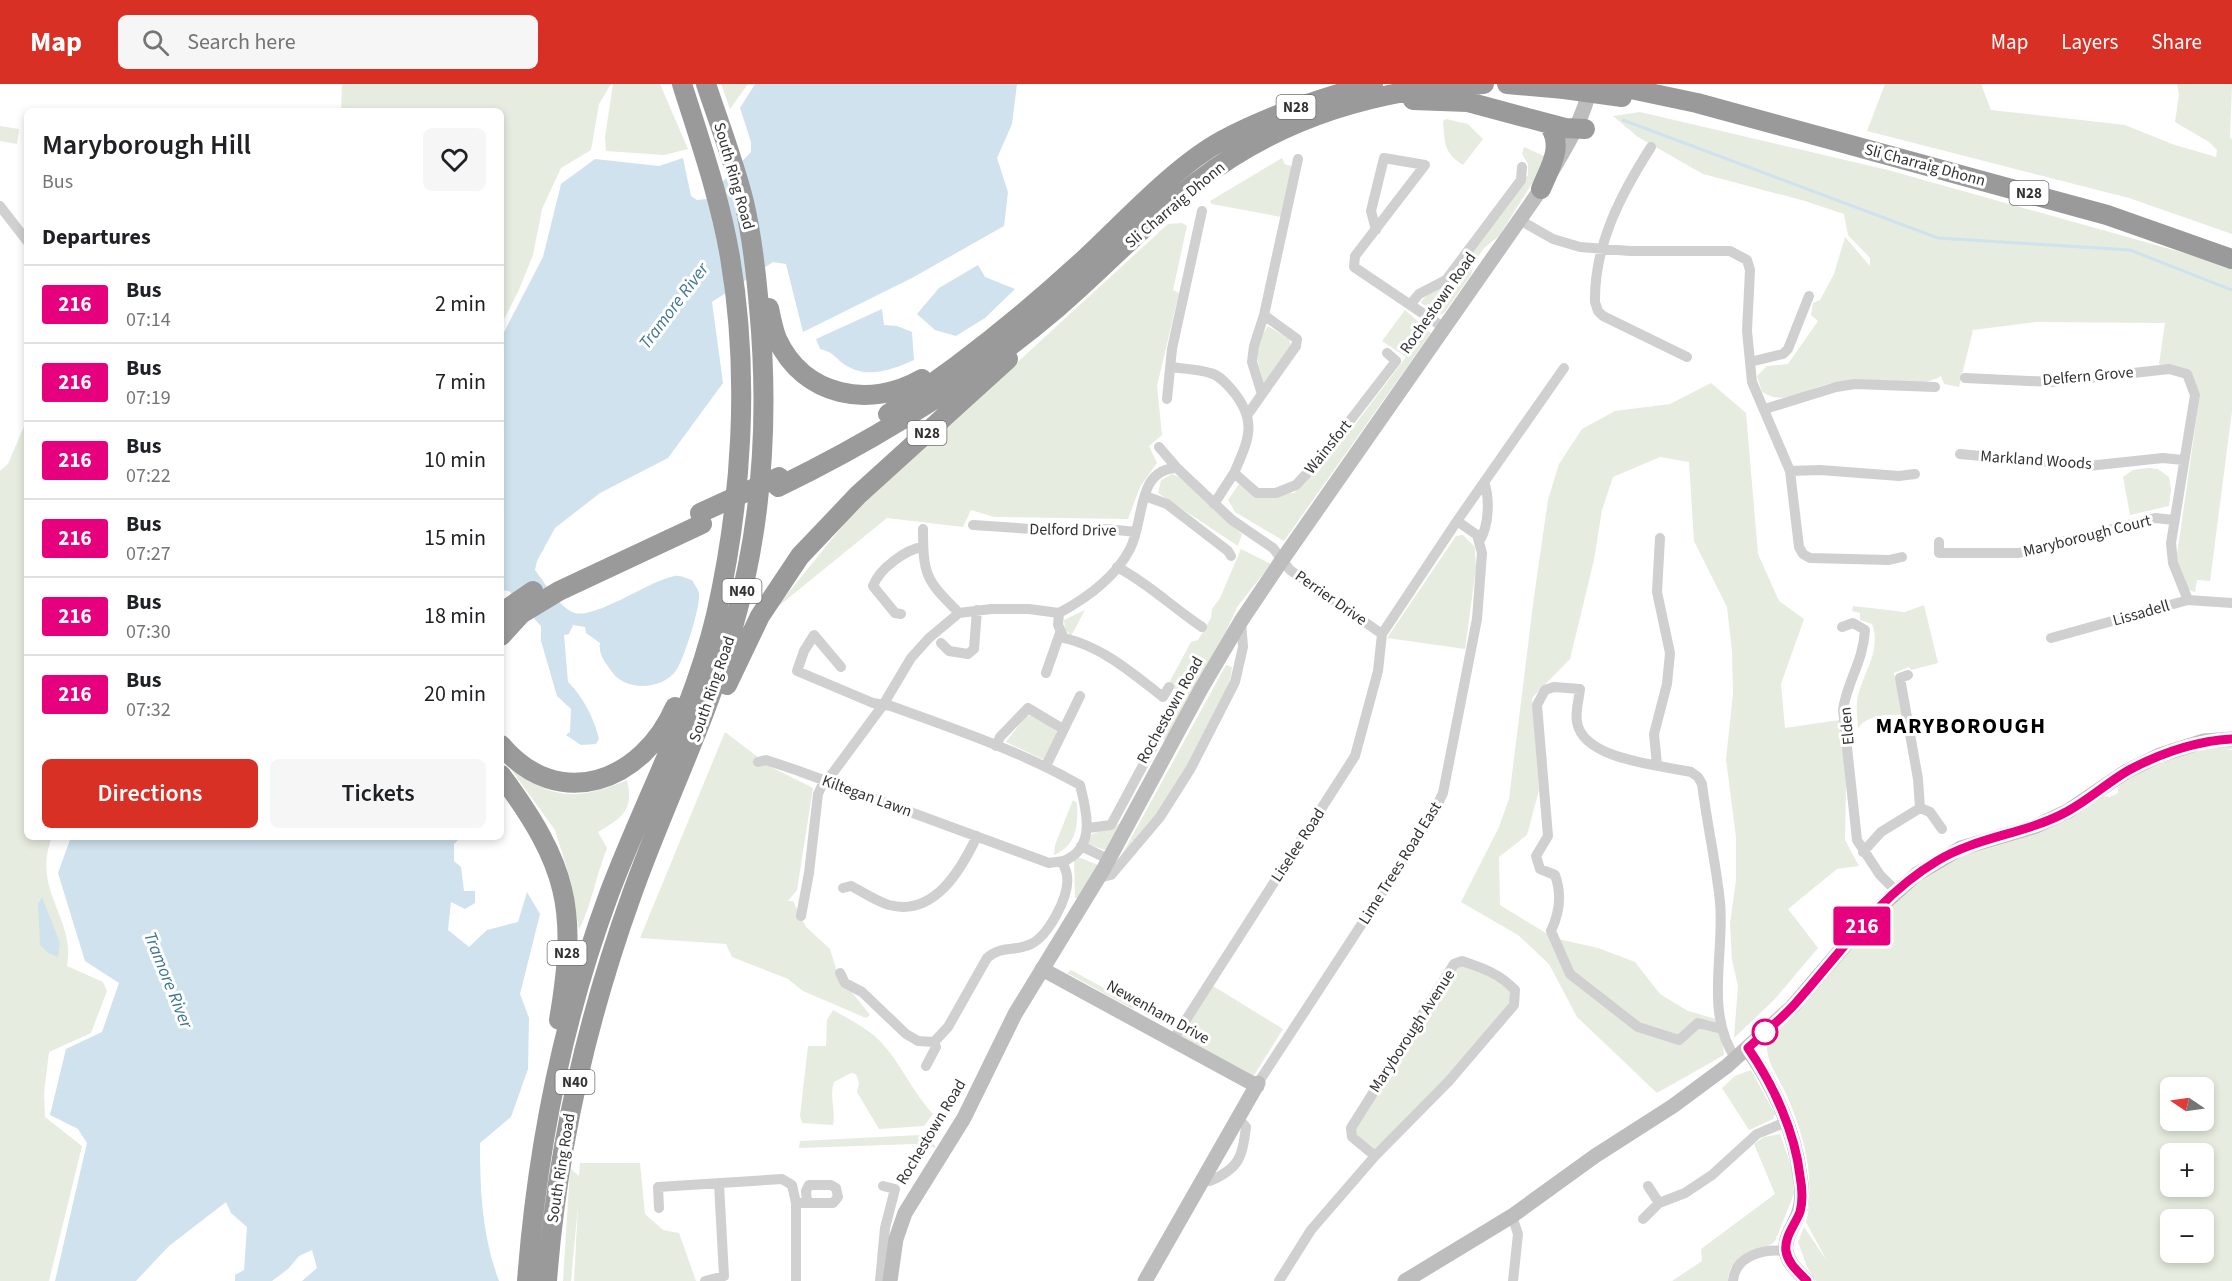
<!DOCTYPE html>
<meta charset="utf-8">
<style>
:root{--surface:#fff;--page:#f6f6f6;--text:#202124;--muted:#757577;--line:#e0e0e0;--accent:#d93025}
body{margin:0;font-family:"Source Sans 3",sans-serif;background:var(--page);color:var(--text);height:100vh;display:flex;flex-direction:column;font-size:22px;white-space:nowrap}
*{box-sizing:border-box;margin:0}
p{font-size:20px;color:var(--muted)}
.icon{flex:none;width:33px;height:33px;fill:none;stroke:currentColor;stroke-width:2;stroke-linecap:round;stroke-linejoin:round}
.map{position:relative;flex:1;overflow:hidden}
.sheet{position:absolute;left:24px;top:24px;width:480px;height:732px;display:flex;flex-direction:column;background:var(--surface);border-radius:9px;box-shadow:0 3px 9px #0003}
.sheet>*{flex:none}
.badge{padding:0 12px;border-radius:4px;font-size:21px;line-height:39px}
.needle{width:39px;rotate:283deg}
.tools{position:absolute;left:2160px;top:993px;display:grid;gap:12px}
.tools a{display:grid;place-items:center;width:54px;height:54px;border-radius:9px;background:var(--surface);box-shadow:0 3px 9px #0003;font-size:30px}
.map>.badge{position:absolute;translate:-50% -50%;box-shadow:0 0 0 3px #fff}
h2{padding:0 18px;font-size:22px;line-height:54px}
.round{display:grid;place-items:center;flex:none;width:63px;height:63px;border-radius:9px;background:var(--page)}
.head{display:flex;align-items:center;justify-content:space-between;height:102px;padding:0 18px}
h1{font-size:28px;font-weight:600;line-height:45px}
.action{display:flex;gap:12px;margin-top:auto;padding:12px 18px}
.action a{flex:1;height:69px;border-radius:9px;background:var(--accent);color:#fff;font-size:24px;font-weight:600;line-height:69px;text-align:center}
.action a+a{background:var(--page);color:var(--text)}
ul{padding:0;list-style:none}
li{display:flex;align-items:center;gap:18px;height:78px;padding:0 18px;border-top:2px solid var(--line)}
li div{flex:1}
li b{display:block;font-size:22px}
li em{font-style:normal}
li .badge{min-width:66px;font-weight:700;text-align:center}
header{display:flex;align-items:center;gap:36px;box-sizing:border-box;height:84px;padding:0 30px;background:var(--accent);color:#fff}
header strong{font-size:28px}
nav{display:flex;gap:33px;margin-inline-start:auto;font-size:21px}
.search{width:420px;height:54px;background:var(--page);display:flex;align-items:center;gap:15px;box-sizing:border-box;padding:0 21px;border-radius:9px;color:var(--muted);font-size:22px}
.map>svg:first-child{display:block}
.green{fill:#e6ecdf;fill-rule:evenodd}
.water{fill:#cfe2ee}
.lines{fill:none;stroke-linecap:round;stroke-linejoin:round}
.stream{stroke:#cfe2ee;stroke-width:3}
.street{stroke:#d0d0d0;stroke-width:10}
.secondary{stroke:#bdbdbd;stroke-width:15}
.highway{stroke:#9a9a9a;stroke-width:20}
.highway-bridge{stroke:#9a9a9a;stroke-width:20}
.line-casing{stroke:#fff;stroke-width:14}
.line{stroke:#e6007e;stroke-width:9}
.stop-dot{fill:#fff;stroke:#e6007e;stroke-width:3}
.labels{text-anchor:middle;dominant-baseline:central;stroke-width:6;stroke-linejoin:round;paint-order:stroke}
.shield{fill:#fff;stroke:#707070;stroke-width:1.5}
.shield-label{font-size:15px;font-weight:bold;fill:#333}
.street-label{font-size:16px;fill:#333;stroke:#fff}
.water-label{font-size:18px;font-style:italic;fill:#3f7597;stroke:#fff}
.district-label{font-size:22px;font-weight:bold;letter-spacing:1.5px;fill:#000;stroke:#fff}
</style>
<header>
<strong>Map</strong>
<div class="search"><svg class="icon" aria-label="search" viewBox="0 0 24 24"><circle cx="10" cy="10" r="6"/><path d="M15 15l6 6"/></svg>Search here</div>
<nav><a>Map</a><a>Layers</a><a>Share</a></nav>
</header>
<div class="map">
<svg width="2232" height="1197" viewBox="0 0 2232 1197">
<rect width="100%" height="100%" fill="#fff"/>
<path class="green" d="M342,0H611L599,20L591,66L561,84L542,125L533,171L518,208L501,241V27H341Z
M613,0H660L688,65L664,71L606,67L605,53Z
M721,0H748L730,25Z
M1885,0H1981L1991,26L2125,41L2172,60L2216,73L2217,66L2209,58L2175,38L2179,10L2177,0H2232L2230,54L2232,55V150L2129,114L1867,47Z
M1640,28L1888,86L2213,177L2232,185V327L2210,497L2197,496L2195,508L2189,506L2179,484L2177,471L2200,310L2192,291L2159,280L2165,239L2035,238L1973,246L1959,303L1944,300L1941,292C1916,307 1880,293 1852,297C1843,298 1833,298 1824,301C1802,307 1784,322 1762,308L1757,292L1767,282L1788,280L1818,237L1811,231L1813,219L1820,216L1834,190L1845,153L1870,182V174L1848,151L1844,130L1805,117L1703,90L1638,53L1613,32Z
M1446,35L1468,40L1483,55L1463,81C1443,68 1445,59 1443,37Z
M0,42L19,45L17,60L0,57Z
M1524,63L1551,75L1538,90L1499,152L1483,165L1474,179L1471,191L1444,229L1440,231L1421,219C1423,211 1442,204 1451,193C1479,162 1503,125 1528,91V80L1522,70Z
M1282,74L1285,80L1291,82V87L1281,133L1212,120L1210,117Z
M1182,139L1187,142L1173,206L1179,209L1157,302L1162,351L1149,362L1157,379L1140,403L1128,435L994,433L971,426L963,443L887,434L775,525L854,428L1168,140Z
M1405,226L1431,249L1284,457L1235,428L1228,416L1239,400C1267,423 1261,410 1294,409L1351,346L1406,273L1382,257Z
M1268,242L1289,255L1291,262L1264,299C1256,276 1253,263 1268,242Z
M1711,299L1746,329L1758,470L1779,517L1804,535L1781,600L1785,644L1847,635L1845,756L1859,782L1837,785L1788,825L1818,864L1774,916L1734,954L1738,902L1732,876L1730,840L1736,796V753L1726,675L1733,610L1732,567L1727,523L1694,457L1689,378L1660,373L1613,393L1602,426L1594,476L1570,575L1532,614L1539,706L1527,751L1499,773L1500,821L1554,854L1598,864L1635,878L1660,910L1688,927L1720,936L1724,971L1657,1009L1577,933L1549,880L1518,851L1461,818L1499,743L1509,715L1534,513L1548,416L1559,380L1582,345L1615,327L1670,320Z
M27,335V753H52C31,807 76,834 67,882L103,898L107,907L91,949L49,968L44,1009L45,1033L82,1062L49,1197H0V387L8,380Z
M2147,384L2158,385L2169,393L2171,406L2169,422L2130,431L2123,393L2133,386Z
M1172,390L1179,393L1242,450L1238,462L1158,409L1161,396Z
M1463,451L1475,463L1476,484L1465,565L1387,554L1456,452Z
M1241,465L1271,480L1237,523L1221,559L1165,656L1154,650L1163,627L1177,607L1170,601V597L1191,558L1198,556L1211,534L1212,525L1220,514Z
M1924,521L1938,579L1911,586L1909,583L1894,589L1903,631C1889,630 1865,631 1858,645C1858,635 1855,623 1858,612C1863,588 1882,567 1872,540L1860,536V529L1852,527L1853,522L1905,528Z
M1085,526L1071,552L1065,545L1064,536Z
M1226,581L1232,583C1230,606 1219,623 1209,643C1182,697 1157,732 1118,778Z
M1035,631L1058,649L1044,676L1006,658L1026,632Z
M725,648L771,683L813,704L797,806L788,817H793L806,843L830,865L838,891L870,931L866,934L803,907L788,895L732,873L726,860L640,854Z
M2219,661L2232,662V665L2225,666H2232V1197H1816L1807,1183L1798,1158L1804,1143L1827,1177L1806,1138C1816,1096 1804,1051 1787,1012C1779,993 1762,974 1768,952L1861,850L1912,800L1951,777L2102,712L2110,713L2118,709V704C2142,677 2186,668 2219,661ZM2170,1004H2204V1036H2170ZM2170,1070H2204V1102H2170ZM2170,1136H2204V1168H2170Z
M510,684C554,716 577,717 627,696C634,726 623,733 598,748L607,764C596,792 592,819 579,846L572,801L555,746Z
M1073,716L1077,719C1078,741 1077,761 1054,771L1055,761Z
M1120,739L1105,766L1087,760L1086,754C1097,745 1109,748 1120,739Z
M1078,773L1098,781L1079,814H1075L1074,776Z
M1462,877L1512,902V923L1375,1072L1351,1044L1400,965Z
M1071,886L1135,921L1133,925L1067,889Z
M1213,902L1283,945L1253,993L1180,953Z
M833,926C849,935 867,944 880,957C901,979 912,1008 933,1030L924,1042L879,1045L857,1008L859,999L856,990L851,989L834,998C829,1013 836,1026 833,1041L802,1039L800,1032L808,962H826L827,936Z
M1751,986L1775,1030L1773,1035L1749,1046L1722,1004L1735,992Z
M1780,1050L1793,1087L1794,1110L1775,1157C1762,1171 1727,1169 1728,1197H1672L1702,1177L1701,1165L1775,1110L1754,1060L1764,1053Z
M920,1051L931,1055L936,1064L915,1060L799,1064L800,1057Z
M580,1079H640L645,1130L663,1146L679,1149L696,1197H574L578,1121L571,1197H563L570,1084L579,1092Z"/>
<path class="water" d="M755,0H1017L1012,40L997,74L1008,108L1004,142L912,194L803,248L786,180L773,178L712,218L723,299L668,374L600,409L555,444L537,477L535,486C545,499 557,520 572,528C593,538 649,496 675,492C680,491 687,495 692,496C694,500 698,505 699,509C701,522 684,574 677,585C664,606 626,608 612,588C606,579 598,571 600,559L586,549L585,543L573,541L569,550L564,551L568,598C582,611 595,636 599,655L596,660L581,661L566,651L570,648L571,625L557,612L541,557V542L509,507L501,506V254L543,173L561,100L595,75L659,82L683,74L691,112L697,116L706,115L751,68V58L740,24Z
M978,181L985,193L1015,205L985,234L956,252L935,246L917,230L939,204Z
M882,225L884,241L897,242L912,248L914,276C894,285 868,295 847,282C835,275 836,269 820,265L816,255Z
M71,753H461L454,760V777L461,783L464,807H475V819L465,825L451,818L448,846L469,863L487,846L518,838L527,808L540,830L520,910L529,934L528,985L511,1033L480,1059C480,1106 482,1152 499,1197H302L317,1184L312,1166L299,1172L288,1185L272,1197H235V1191L244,1186L247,1143L231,1129L226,1118L169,1162L136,1197H55L87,1059L78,1045L50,1031L66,965L102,948L119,899L85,877L58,789Z
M42,813L60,859L58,873L48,869L40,861L38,820Z"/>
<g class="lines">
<path class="stream" d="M1623,36L1938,154L2130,166L2232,206"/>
<path class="street" d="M1651,63C1621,110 1594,161 1595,218L1598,227L1603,232L1687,273
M0,122L27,157
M1518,135L1553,155L1580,163L1630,167H1730L1747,176L1750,186L1747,247L1752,298L1790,387L1799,463L1803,470L1810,474L1889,476L1902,473
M1376,146L1371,127L1384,74L1425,81L1355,172L1354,183L1443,243
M1410,221L1419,210L1446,196L1521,96L1522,83
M1750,278L1783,270L1788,265L1809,212
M1172,283C1184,285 1198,285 1210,289C1219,291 1226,299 1232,306C1258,337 1249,355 1234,389
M1965,294L2053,298L2169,285L2187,290L2195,311L2171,459L2173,479L2188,516
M1262,310L1252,278L1254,262L1264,231L1298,75
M1167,315L1172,265L1202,127
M1765,325L1836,303L1855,300L1935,303
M1248,330L1296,262L1297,255L1264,231
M1159,363L1177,384L1232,436L1273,464L1290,486L1382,550
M1960,370L2088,382L2163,374L2183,376
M1790,387L1820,386L1899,392L1915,390
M1145,412L1167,420L1228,467L1231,472
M1214,420L1234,389L1257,409H1276L1296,401L1322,373L1396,277L1387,269
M973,441L1077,448L1107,445L1136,448
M923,445C923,492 926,496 959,529
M1480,456C1489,441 1490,414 1484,398
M1939,458V469H2019L2155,434L2174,436
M1117,483C1148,499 1172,523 1202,543
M901,530L895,529L873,502C879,485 906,465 923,463
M1842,543L1853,539L1865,546C1863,579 1847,597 1843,626L1857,756L1880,791L1896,807
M2051,554L2188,516L2232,519
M941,559L949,567L968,570L974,565L977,526
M1046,589L1060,549
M1169,603L1163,613C1132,589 1103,563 1064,554L1058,541L1059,529C1087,514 1115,494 1130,465C1145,436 1136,385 1177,384
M996,662L1000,653L1028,624L1063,645
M758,678L766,676L796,686L1049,779C1054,778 1063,778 1068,775C1096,760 1086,725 1080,701C1020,667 955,645 891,622L873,619L797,587L804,567L814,551L841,583
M1657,681L1654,650L1667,600L1670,569L1657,508L1660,454
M1046,682L1080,612
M1920,724L1930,728L1942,745
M1088,744L1111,741L1156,657
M1081,762L1108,775
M1863,768L1881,748L1920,724L1918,695L1900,594L1908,591
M1098,794L1111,791L1160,733L1191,684L1235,598L1243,563L1241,537
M843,804L851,802C863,808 876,817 889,821C934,833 961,786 977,752
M801,832L809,789L818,710L824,697L832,690L883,621L911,574L929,554L959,529L991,525H1029L1059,529
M840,889L845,899L862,908L906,950L918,957L934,958L948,943L987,874C1001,861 1015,868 1031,860C1048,852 1070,812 1067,792C1067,788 1064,783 1063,779L1068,775
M1722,945L1698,939L1679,956L1638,943L1570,890L1551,847C1560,828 1562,810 1555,791L1540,785L1536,772L1548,752L1537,621L1545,606L1554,603L1580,605C1579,615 1575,628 1577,638C1583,676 1660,681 1691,688L1698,693L1702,700C1707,740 1716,779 1720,818C1725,869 1704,929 1736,975
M1173,956L1355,672L1378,587L1382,550L1457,437L1564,284
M926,982L936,963L934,958
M1258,999L1431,734L1443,709L1477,535L1482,469L1477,451L1457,437
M1204,1094L1210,1097C1240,1084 1242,1073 1246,1043L1239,1035
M1648,1102L1659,1119
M796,1119H833L838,1113L836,1104L831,1101H809L806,1107L807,1118
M659,1124L658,1103L782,1095L792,1101L796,1119V1197
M1512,1132L1518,1150L1513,1197
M1643,1135L1659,1119L1685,1109L1712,1091L1757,1050L1786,1038
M705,1197L724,1192L719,1100
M880,1197L885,1144L895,1105L883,1102
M1279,1197L1311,1146L1375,1072L1449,997L1514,921L1515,906C1500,890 1483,884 1462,877L1454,880L1351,1044L1352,1053L1375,1072
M1733,1197C1735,1171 1764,1165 1786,1167"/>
<path class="secondary" d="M1042,885L1257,1002
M1747,964C1773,1000 1795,1048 1800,1092C1802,1103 1803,1117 1799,1128C1795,1141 1784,1153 1786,1167C1788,1180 1799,1188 1807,1197
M890,1197L896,1155L905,1129L964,1034L1015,930L1103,786L1201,605L1241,537L1282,476L1541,105C1561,71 1583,39 1591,0
M1145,1197L1258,999
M1405,1197L1512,1132L1595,1072L1673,1022L1727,982L1792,923L1869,833L1917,790L1961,764L2036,742L2068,727L2127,687L2160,671L2204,657L2232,655"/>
<path class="highway" d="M1507,0L1564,5
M1607,0L1697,19L2107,131L2232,175
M1413,16L1468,18L1565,44L1585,45
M1541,105C1550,83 1565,61 1548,40
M769,224C771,234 773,245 777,255C804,313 870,325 922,295
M888,330C955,286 1019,235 1078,181C1121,142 1173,83 1223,56C1270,31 1321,14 1373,0
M778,403C877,355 971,297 1056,225C1104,184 1147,137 1197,98C1279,34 1380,3 1484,0
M501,529L533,507
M501,552L521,530L559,507L702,440
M727,601L760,532L800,472L858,411L1008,275
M501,661C559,730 643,697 675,623
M501,691C568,782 578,824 559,936
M527,1197C537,1065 563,934 609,810C644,717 693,628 716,531C742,416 750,290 730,173C720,114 700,57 682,0
M547,1197C557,1064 587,935 632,810C664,720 707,635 733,543C763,439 769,330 759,223C756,188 752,152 744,118C734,78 719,39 706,0"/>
<path class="highway-bridge" d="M1564,5L1622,13
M700,429L779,393"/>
</g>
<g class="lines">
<defs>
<path id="line" d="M1807,1197C1799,1188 1788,1180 1786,1167C1784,1153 1795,1141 1800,1128C1803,1117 1802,1103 1800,1092C1795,1048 1773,1000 1748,964C1763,950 1780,936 1794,921C1839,871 1878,812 1937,777C1978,752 2027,750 2068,727C2090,715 2108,698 2129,686C2161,669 2196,657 2232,655"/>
</defs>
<use href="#line" class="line-casing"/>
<use href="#line" class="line"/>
</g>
<circle class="stop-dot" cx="1765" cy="948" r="12"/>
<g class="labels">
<g class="shield">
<rect x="1276.5" y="11" width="39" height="24" rx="4.5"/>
<rect x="2009.5" y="97" width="39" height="24" rx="4.5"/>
<rect x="907.5" y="337" width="39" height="24" rx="4.5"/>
<rect x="722.5" y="495" width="39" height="24" rx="4.5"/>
<rect x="547.5" y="857" width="39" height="24" rx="4.5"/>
<rect x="555.5" y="986" width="39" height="24" rx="4.5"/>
</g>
<g class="shield-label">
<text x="1296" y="23">N28</text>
<text x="2029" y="109">N28</text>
<text x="927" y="349">N28</text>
<text x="742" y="507">N40</text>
<text x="567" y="869">N28</text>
<text x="575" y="998">N40</text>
</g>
<g class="street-label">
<text transform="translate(1925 81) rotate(15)">Sli Charraig Dhonn</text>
<text transform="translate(734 92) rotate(74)">South Ring Road</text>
<text transform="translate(1175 121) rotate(-40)">Sli Charraig Dhonn</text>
<text transform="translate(1438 219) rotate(-55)">Rochestown Road</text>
<text transform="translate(2088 292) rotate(-5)">Delfern Grove</text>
<text transform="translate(1328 363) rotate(-51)">Wainsfort</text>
<text transform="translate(2036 376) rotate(4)">Markland Woods</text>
<text transform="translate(1073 446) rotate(1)">Delford Drive</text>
<text transform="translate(2087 452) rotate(-14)">Maryborough Court</text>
<text transform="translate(1331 514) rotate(35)">Perrier Drive</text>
<text transform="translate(2141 529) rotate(-16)">Lissadell</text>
<text transform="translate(712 605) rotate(-71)">South Ring Road</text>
<text transform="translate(1170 626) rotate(-61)">Rochestown Road</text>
<text transform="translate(1847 642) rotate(-95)">Elden</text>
<text transform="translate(867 712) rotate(20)">Kiltegan Lawn</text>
<text transform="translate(1298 761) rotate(-57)">Liselee Road</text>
<text transform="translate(1400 779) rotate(-58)">Lime Trees Road East</text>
<text transform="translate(1158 928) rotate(29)">Newenham Drive</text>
<text transform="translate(1412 947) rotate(-57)">Maryborough Avenue</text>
<text transform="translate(931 1048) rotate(-59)">Rochestown Road</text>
<text transform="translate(561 1084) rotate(-81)">South Ring Road</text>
</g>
<g class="water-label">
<text transform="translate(674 222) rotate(-53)">Tramore River</text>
<text transform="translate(168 896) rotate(68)">Tramore River</text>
</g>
<g class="district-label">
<text x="1961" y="642">MARYBOROUGH</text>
</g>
</g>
</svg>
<div class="tools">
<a><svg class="needle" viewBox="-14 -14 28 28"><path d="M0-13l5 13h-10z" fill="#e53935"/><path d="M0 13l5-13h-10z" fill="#757577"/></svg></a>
<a>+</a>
<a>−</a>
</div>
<b class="badge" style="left:1862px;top:842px;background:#e6007e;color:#fff">216</b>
<section class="sheet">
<div class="head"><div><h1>Maryborough Hill</h1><p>Bus</p></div><a class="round"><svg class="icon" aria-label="heart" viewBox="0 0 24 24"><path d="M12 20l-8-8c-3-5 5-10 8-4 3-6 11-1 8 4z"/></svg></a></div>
<h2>Departures</h2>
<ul>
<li><span class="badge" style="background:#e6007e;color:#fff">216</span><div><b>Bus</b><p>07:14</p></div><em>2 min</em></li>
<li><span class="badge" style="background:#e6007e;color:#fff">216</span><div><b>Bus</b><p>07:19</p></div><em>7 min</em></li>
<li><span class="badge" style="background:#e6007e;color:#fff">216</span><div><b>Bus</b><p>07:22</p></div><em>10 min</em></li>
<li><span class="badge" style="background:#e6007e;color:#fff">216</span><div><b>Bus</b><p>07:27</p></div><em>15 min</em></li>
<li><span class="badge" style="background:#e6007e;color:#fff">216</span><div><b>Bus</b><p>07:30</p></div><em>18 min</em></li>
<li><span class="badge" style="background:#e6007e;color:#fff">216</span><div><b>Bus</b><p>07:32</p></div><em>20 min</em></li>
</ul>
<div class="action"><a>Directions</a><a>Tickets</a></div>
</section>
</div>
